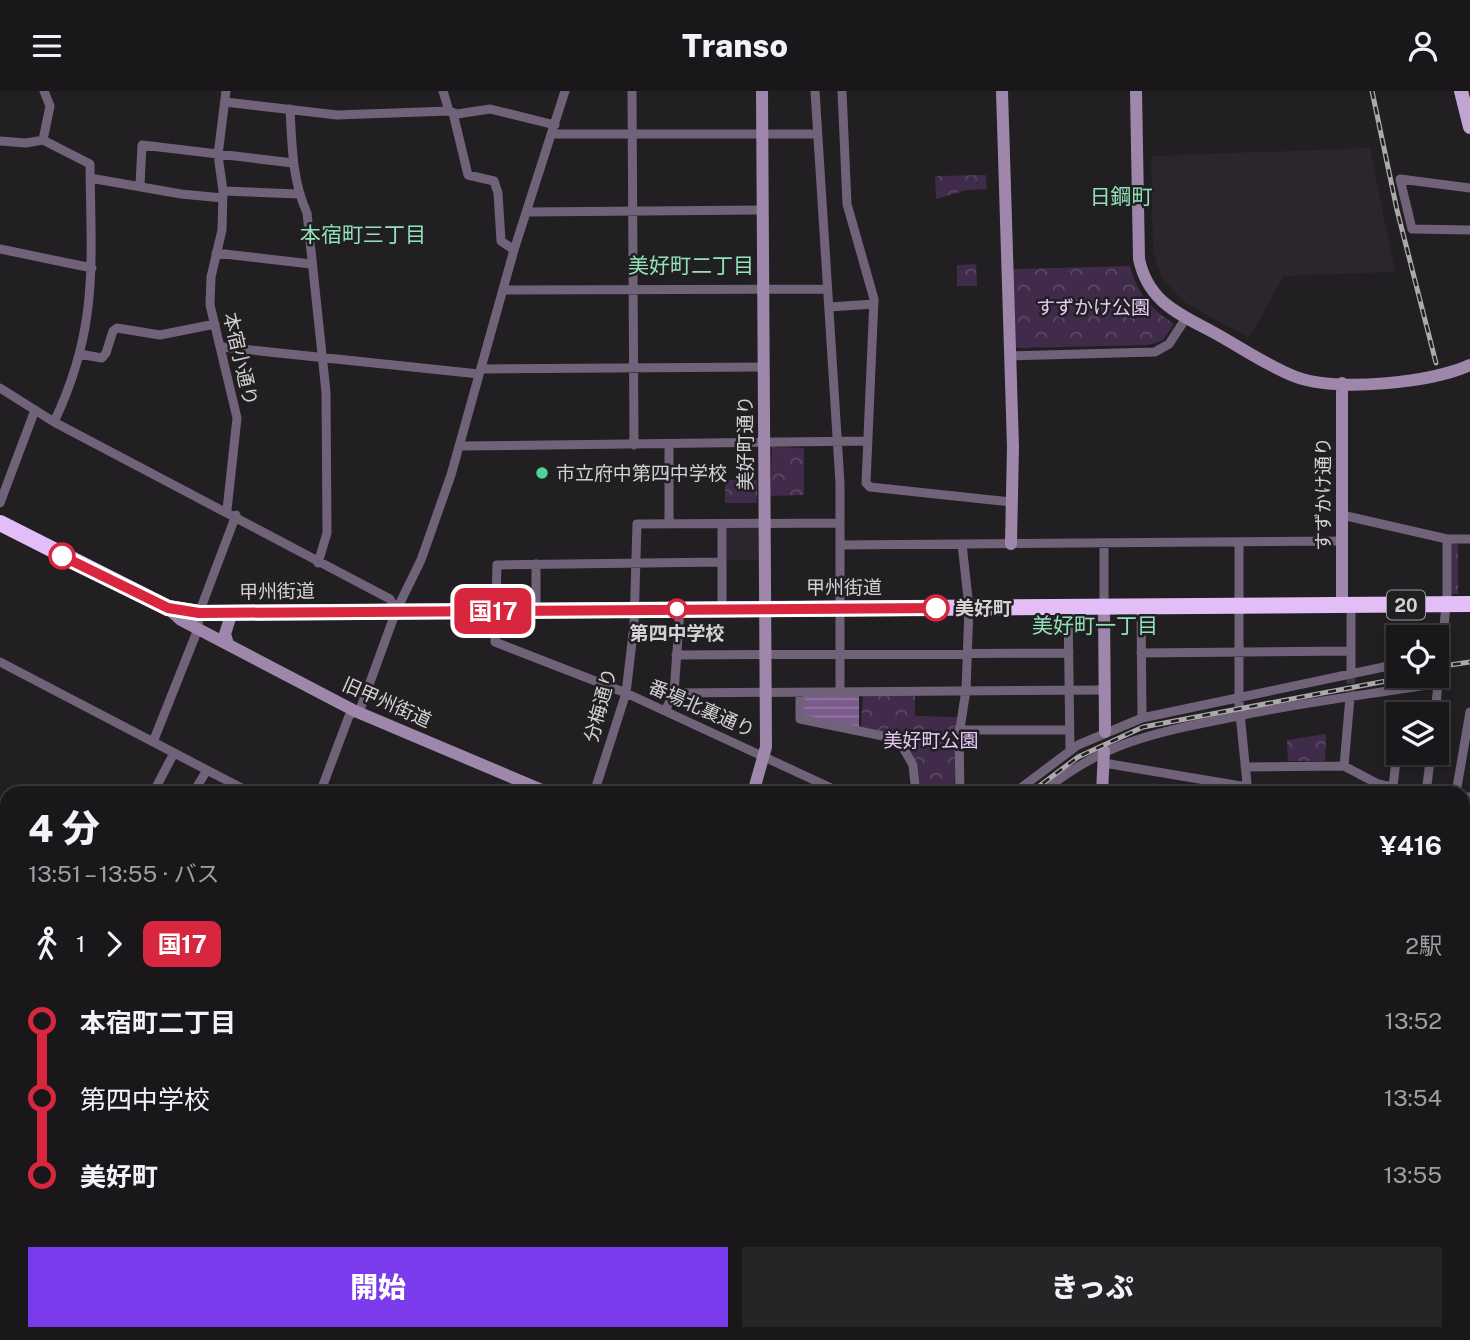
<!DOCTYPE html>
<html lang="ja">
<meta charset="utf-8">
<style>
:root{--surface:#19171a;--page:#262427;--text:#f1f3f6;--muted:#9f9fa2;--line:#373639;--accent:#7c3aed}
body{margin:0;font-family:"Public Sans","Noto Sans JP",sans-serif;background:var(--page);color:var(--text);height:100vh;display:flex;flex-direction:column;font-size:26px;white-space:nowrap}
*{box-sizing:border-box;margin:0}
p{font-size:23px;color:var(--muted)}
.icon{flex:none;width:38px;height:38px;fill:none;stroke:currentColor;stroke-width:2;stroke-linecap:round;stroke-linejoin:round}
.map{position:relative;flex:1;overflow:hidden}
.side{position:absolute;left:0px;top:695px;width:1470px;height:555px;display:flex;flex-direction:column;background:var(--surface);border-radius:21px 21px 0 0;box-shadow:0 4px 10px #0003,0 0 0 2px var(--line)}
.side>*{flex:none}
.badge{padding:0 14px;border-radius:10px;font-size:24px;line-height:46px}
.buttons{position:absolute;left:1386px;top:534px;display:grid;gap:14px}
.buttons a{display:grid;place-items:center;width:63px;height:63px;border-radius:0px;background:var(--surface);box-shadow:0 4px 10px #0003,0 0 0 2px var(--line);font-size:35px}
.map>.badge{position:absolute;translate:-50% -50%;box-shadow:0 0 0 4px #fff}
.legs{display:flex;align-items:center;gap:10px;height:77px;padding:0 28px;font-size:23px}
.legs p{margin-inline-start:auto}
.summary{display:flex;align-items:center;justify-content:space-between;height:119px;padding:0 28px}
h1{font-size:38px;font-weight:800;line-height:52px}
.button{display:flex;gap:14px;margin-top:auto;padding:14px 28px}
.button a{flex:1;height:80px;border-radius:0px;background:var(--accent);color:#fff;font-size:28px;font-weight:800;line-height:80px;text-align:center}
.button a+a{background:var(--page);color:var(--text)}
ul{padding:0 28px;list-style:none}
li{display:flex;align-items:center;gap:24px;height:77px;font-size:26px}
li i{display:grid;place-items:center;width:10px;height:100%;margin:0 9px;background:currentColor}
li i::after{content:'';width:18px;height:18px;margin:-9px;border:5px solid;border-radius:50%;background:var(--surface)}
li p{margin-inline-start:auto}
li:first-child i{background:linear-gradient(#0000 50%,currentColor 0)}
li:last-child i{background:linear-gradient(currentColor 50%,#0000 0)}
header{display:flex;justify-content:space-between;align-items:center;height:91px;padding:0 28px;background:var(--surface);font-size:32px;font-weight:800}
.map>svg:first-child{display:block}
.built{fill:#2b252e}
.park{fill:url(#park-crowns)}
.water{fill:url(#water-rules)}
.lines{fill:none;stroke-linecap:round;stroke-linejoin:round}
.stream{stroke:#7b5a8c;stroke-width:2.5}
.street-tunnel{stroke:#3c3a3d;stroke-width:9;stroke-dasharray:9 4.5;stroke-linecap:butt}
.street{stroke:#706278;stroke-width:9}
.secondary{stroke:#9f87ab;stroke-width:12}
.primary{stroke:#c2a4d2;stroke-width:14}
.highway{stroke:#e3bef6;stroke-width:16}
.rail-casing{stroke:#aba9ac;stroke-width:5}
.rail{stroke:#211f22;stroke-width:2.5;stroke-dasharray:8;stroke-linecap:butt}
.line-1-casing{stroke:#fff;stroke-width:16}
.line-1{stroke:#d7263d;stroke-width:10}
.poi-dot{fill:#4fd399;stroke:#211f22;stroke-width:2.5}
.stop-1-dot{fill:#fff;stroke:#d7263d;stroke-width:3.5}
.labels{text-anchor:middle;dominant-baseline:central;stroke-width:5;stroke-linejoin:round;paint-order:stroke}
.shield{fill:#211f22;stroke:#9e9c9f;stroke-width:2}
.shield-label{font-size:18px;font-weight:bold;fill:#d3d1d4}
.park-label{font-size:19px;fill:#e8caf8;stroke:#211f22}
.street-label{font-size:19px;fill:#d3d1d4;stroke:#211f22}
.poi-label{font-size:19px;fill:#d3d1d4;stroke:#211f22;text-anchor:start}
.stop-label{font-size:19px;font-weight:bold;fill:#d3d1d4;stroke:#211f22;text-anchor:start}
.neighbourhood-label{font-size:21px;fill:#91e2b8;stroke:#211f22}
</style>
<header><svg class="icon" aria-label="menu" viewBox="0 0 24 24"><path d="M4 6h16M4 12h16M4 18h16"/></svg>Transo<svg class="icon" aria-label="person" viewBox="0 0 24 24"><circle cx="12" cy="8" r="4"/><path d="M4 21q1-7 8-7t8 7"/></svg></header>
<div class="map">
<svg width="1470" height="1249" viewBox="0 0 1470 1249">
<defs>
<pattern id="park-crowns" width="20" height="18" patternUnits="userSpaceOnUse" patternTransform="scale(1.75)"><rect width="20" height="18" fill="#402b4a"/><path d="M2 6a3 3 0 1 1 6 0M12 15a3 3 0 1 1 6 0" fill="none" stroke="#5b4963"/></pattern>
<pattern id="water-rules" width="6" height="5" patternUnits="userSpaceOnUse" patternTransform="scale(1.75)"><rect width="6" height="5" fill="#7b5a8c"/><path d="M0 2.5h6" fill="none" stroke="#9378a0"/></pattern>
</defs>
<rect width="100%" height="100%" fill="#211f22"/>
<path class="built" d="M1370,57L1395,181L1284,185L1249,247L1184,211L1161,186L1153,160L1151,65Z
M723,434H763V469H723Z
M1153,1243H1308V1249H1153Z"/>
<path class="park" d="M986,84L987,98L967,99L936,108L935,85Z
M976,173L977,195H957V174Z
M1130,175C1138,203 1150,217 1174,233L1163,249L1149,254L1013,257L1012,178Z
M772,356L804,357V404L770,405Z
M725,389H757V412H725Z
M1449,451H1458V503H1449Z
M915,603V625L958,626L954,702H921L918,673L901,645L861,636L863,604Z
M1326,643L1325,670H1288L1287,649Z"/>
<path class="water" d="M803,604H859V636L803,625Z"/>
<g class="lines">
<path class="stream" d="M0,1194L7,1199"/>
<path class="street-tunnel" d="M1350,606L1351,583"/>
<path class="street" d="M226,0L218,64L223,100L222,139L211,186L210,214L237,327L227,419
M443,0L449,20
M632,0L634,354
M815,0L840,392V600
M842,0L847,113L874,208L866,392L870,396L1011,411
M225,11L337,24L449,20L457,23L490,18L555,34
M290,18C292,54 292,89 307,122L326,301L327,442L318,472
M453,22L468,84L494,90L498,102L501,150L514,159
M552,43H817
M43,49L50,15L44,0
M0,50L26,52L43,49L90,73C91,172 99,237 54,331
M90,87L181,103L223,107
M140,94L142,54L293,72
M1470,97L1400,88L1412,138L1470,139
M223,100L299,103
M527,121L762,119
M0,158L92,177
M216,162L311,173
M503,199L827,198
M829,216L874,213
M222,256L479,283
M79,263L102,267L106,262L113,240L117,237L160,244L215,233
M1010,265L1155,261L1169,253L1186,227
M481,278L764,276
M0,297L54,331L390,508L396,520
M669,354V433
M460,355L866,350
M0,412L35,319
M1342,424L1447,448H1470
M1239,451V613L1248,702
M1104,452V515
M840,454L1342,450
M722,471L497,474L495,551L626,602L842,702
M536,473V520
M1351,514V583
M1141,515L1142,627
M1068,516L1070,659
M722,518V433
M1141,562L1351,560
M676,564L1069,562
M0,571L251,702
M800,601V628L898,648L913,674L916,702
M674,602L1105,599
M665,620L674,602L680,518
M1435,623L1447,505V448
M959,639H1069
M153,651L198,538L199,522L236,424
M1104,672L1247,696
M1344,675L1350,606
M1245,676L1344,675L1378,693L1422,702
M1393,696L1398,651
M153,702L174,662
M193,702L207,679
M320,702L349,625L361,616L396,520L421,469L451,384L514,159L565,0
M594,702L626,602L634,534L637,433L840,432
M960,702L959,644L966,599L969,516L962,453
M1014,702L1078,654L1142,627L1398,573
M1042,702C1102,650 1163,640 1238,625C1304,611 1372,603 1439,592
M1426,702L1431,662
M1456,702L1470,621
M1463,706H1470
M1463,790L1470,791
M0,853L7,857
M0,978L7,981
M1463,993L1470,949
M1463,1168L1470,1171
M0,1228L7,1226
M63,1242L68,1249
M194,1242L199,1249
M672,1242L674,1249
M1150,1242V1249
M1389,1242L1390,1249
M0,1243L3,1249
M1427,1243L1428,1249
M644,1249L655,1242
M702,1249L724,1242
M737,1249L738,1242
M1344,1249L1345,1242"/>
<path class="secondary" d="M1002,0L1013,356L1011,453
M1136,0L1139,168C1148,210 1177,222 1211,240C1239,255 1267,275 1296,286C1338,301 1431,292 1470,274
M1342,292V515
M1104,515L1105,641
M168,517L181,529L355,620L549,702
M228,553L225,543L232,521
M753,702L766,656L762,0
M1102,702L1104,660
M1463,935H1470
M0,1061L7,1060
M363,1242L375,1249
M1063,1242V1249
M475,1249L477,1242
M826,1249L828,1242"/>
<path class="primary" d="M1461,0L1470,36"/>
<path class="highway" d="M0,432L168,517L199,522L1470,513"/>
<defs>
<path id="rail" d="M1372,0L1397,119L1436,272
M1437,576L1470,571
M1030,702L1078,666L1143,636L1418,584
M0,918L7,924
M1463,1105L1470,1107
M804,1249L806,1242"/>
</defs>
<use href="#rail" class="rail-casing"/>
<use href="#rail" class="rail"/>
</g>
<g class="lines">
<defs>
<path id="line-1" d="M62,465L168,517L199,522L936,517"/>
</defs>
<use href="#line-1" class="line-1-casing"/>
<use href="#line-1" class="line-1"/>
</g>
<circle class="poi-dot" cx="542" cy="382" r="7"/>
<g class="stop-1-dot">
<circle cx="62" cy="465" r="12"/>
<circle cx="936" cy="517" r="12"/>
<circle cx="677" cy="518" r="9"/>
</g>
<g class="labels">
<rect class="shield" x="1387" y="499.5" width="38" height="29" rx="5"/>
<g class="shield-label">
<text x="1406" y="514">20</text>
</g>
<g class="park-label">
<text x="1093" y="216">すずかけ公園</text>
<text x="931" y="649">美好町公園</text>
</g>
<g class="street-label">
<text transform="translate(241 268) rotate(77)">本宿小通り</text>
<text transform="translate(745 352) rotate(-90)">美好町通り</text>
<text transform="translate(1323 403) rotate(-90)">すずかけ通り</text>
<text x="844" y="496">甲州街道</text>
<text transform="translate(277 500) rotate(-1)">甲州街道</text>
<text transform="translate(387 611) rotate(24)">旧甲州街道</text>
<text transform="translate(600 614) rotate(-75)">分梅通り</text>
<text transform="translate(702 617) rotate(24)">番場北裏通り</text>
</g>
<g class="poi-label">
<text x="556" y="382">市立府中第四中学校</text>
</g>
<g class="stop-label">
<text x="955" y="517">美好町</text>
<text x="677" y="542" text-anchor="middle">第四中学校</text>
</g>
<g class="neighbourhood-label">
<text x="1121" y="105">日鋼町</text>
<text x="363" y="143">本宿町三丁目</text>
<text x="691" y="174">美好町二丁目</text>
<text x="1095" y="534">美好町一丁目</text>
</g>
</g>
</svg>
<div class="buttons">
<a><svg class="icon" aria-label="locate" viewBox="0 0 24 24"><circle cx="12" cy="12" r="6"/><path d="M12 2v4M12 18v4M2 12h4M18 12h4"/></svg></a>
<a><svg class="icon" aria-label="layers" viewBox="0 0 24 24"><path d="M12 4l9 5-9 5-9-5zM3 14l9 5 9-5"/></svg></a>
</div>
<b class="badge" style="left:493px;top:520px;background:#d7263d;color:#fff">国17</b>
<section class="side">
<div class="summary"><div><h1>4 分</h1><p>13:51 – 13:55 · バス</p></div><b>¥416</b></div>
<div class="legs"><svg class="icon" aria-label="walk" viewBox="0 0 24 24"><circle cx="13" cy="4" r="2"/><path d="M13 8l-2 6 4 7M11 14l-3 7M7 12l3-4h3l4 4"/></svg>1<svg class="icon" aria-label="forward" viewBox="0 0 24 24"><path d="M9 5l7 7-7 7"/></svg><b class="badge" style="background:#d7263d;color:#fff">国17</b><p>2駅</p></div>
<ul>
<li><i style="color:#d7263d"></i><b>本宿町二丁目</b><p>13:52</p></li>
<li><i style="color:#d7263d"></i><span>第四中学校</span><p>13:54</p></li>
<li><i style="color:#d7263d"></i><b>美好町</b><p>13:55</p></li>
</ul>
<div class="button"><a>開始</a><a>きっぷ</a></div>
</section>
</div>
